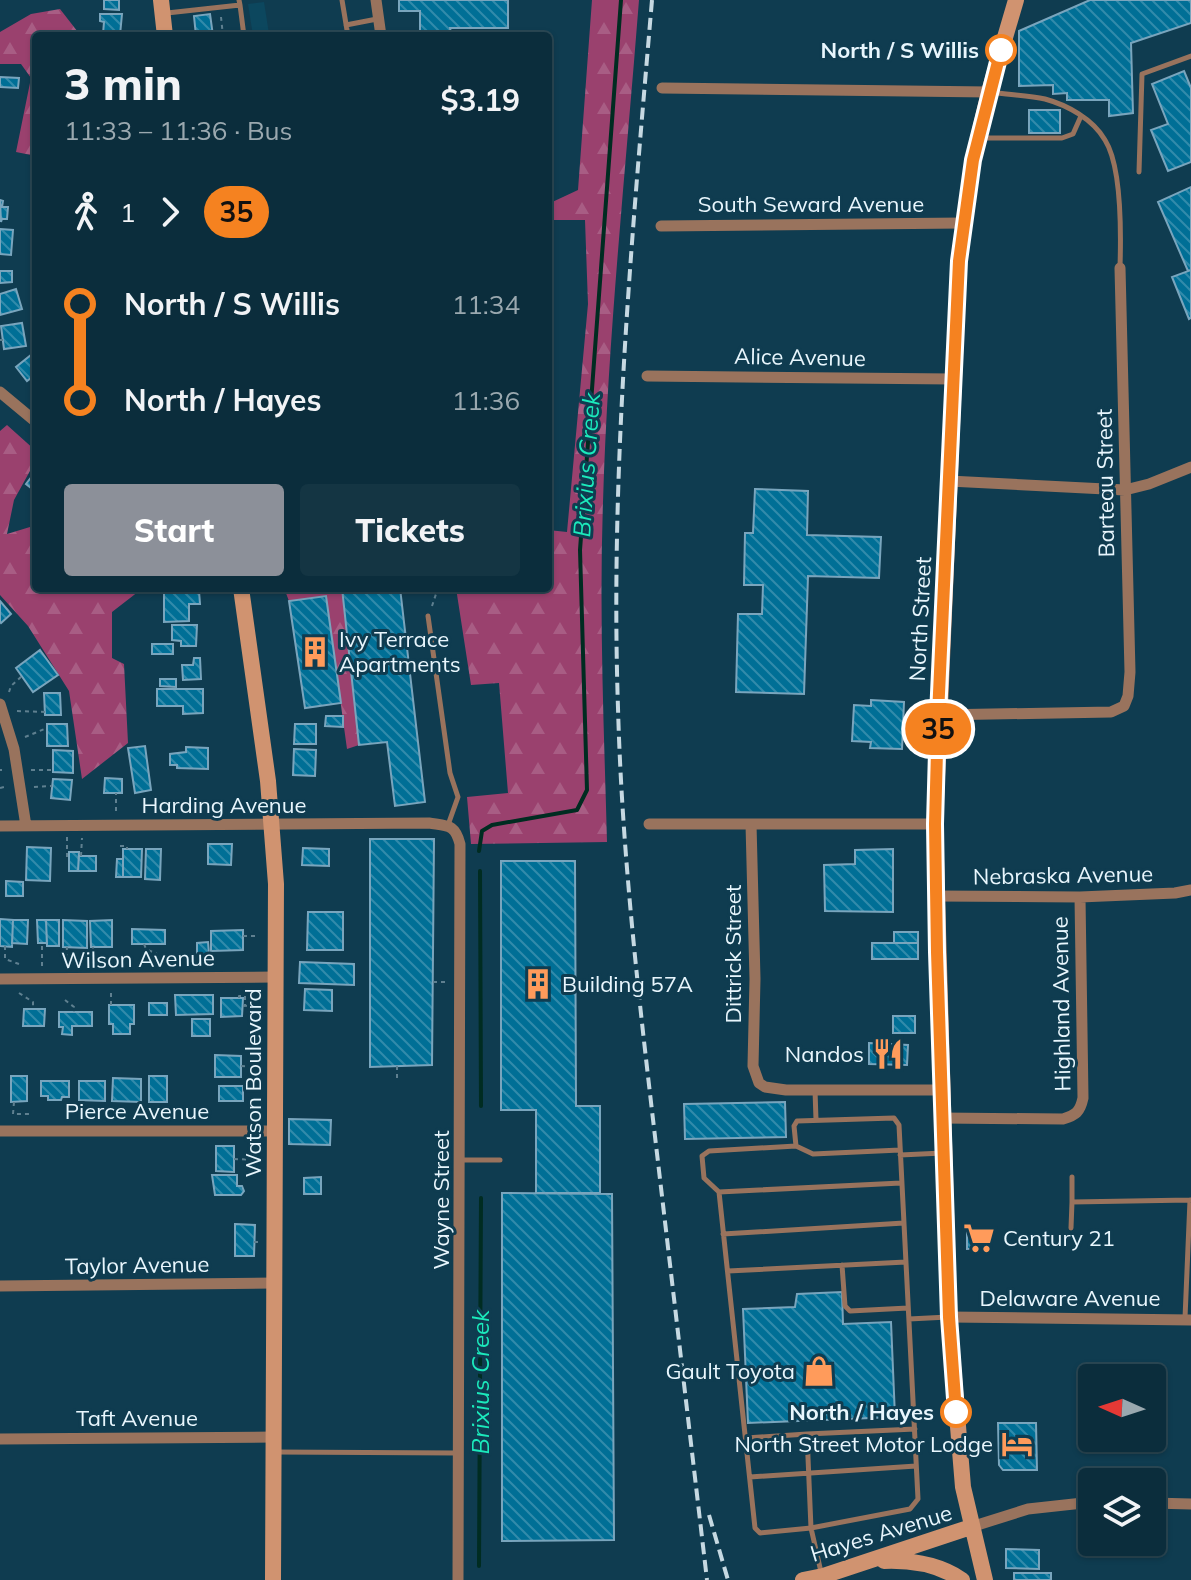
<!DOCTYPE html>
<meta charset="utf-8">
<style>
:root{--surface:#0b2d3c;--page:#143543;--text:#f1f3f6;--muted:#9aa8af;--line:#2b4956;--accent:#8c9099}
body{margin:0;font-family:Mulish,sans-serif;background:var(--page);color:var(--text);height:100vh;display:flex;flex-direction:column;font-size:30px;white-space:nowrap}
*{box-sizing:border-box;margin:0}
p{font-size:26px;color:var(--muted)}
.icon{flex:none;width:44px;height:44px;fill:none;stroke:currentColor;stroke-width:2;stroke-linecap:round;stroke-linejoin:round}
.map{position:relative;flex:1;overflow:hidden}
.side{position:absolute;left:32px;top:32px;width:520px;height:560px;display:flex;flex-direction:column;background:var(--surface);border-radius:8px;box-shadow:0 2px 6px #0004,0 0 0 2px var(--line)}
.side>*{flex:none}
.badge{padding:0 16px;border-radius:26px;font-size:28px;line-height:52px}
.needle{width:52px;rotate:273deg}
.buttons{position:absolute;left:1078px;top:1364px;display:grid;gap:16px}
.buttons a{display:grid;place-items:center;width:88px;height:88px;border-radius:8px;background:var(--surface);box-shadow:0 2px 6px #0004,0 0 0 2px var(--line);font-size:40px}
.map>.badge{position:absolute;translate:-50% -50%;box-shadow:0 0 0 4px #fff}
.legs{display:flex;align-items:center;gap:12px;height:88px;padding:0 32px;font-size:26px}
.legs p{margin-inline-start:auto}
.headline{display:flex;align-items:center;justify-content:space-between;height:136px;padding:0 32px}
h1{font-size:44px;font-weight:800;line-height:60px}
.action{display:flex;gap:16px;margin-top:auto;padding:16px 32px}
.action a{flex:1;height:92px;border-radius:8px;background:var(--accent);color:#fff;font-size:32px;font-weight:800;line-height:92px;text-align:center}
.action a+a{background:var(--page);color:var(--text)}
ul{padding:0 32px;list-style:none}
li{display:flex;align-items:center;gap:28px;height:96px;font-size:30px}
li i{display:grid;place-items:center;width:12px;height:100%;margin:0 10px;background:currentColor}
li i::after{content:'';width:20px;height:20px;margin:-10px;border:6px solid;border-radius:50%;background:var(--surface)}
li p{margin-inline-start:auto}
li:first-child i{background:linear-gradient(#0000 50%,currentColor 0)}
li:last-child i{background:linear-gradient(currentColor 50%,#0000 0)}
.map>svg:first-child{display:block}
.built{fill:#0c475e}
.forest{fill:url(#forest-firs)}
.lines{fill:none;stroke-linecap:round;stroke-linejoin:round}
.stream{stroke:#002c21;stroke-width:4}
.building{fill:url(#building-back-hatch);stroke:#79a5bd;stroke-width:2}
.path{stroke:#5f8090;stroke-width:2;stroke-dasharray:4 4;stroke-linecap:butt}
.lane{stroke:#99735d;stroke-width:5}
.street{stroke:#99735d;stroke-width:11}
.secondary{stroke:#d09370;stroke-width:16}
.rail{stroke:#c6d9e2;stroke-width:4;stroke-dasharray:12 6;stroke-linecap:butt}
.line-1-casing{stroke:#fff;stroke-width:18}
.line-1{stroke:#f58220;stroke-width:12}
.stop-1-dot{fill:#fff;stroke:#f58220;stroke-width:4}
.labels{text-anchor:middle;dominant-baseline:central;stroke-width:6;stroke-linejoin:round;paint-order:stroke}
.stop-label{font-size:22px;font-weight:bold;fill:#e8f6fd;stroke:#0f3c50;text-anchor:end}
.street-label{font-size:22px;fill:#e8f6fd;stroke:#0f3c50}
.poi-label{font-size:22px;fill:#e8f6fd;stroke:#0f3c50;text-anchor:start}
.water-label{font-size:24px;font-style:italic;fill:#1beabc;stroke:#0f3c50}
</style>
<div class="map">
<svg width="1191" height="1580" viewBox="0 0 1191 1580">
<defs>
<pattern id="forest-firs" width="22" height="20" patternUnits="userSpaceOnUse" patternTransform="scale(2)"><rect width="22" height="20" fill="#9a416e"/><path d="M5 1l3.5 6h-7zM16 11l3.5 6h-7z" fill="#a85d84"/></pattern>
<pattern id="building-back-hatch" width="6" height="6" patternUnits="userSpaceOnUse" patternTransform="scale(2)"><rect width="6" height="6" fill="#006f96"/><path d="M-1 5l2 2M0 0l6 6M5-1l2 2" fill="none" stroke="#328bab"/></pattern>
</defs>
<rect width="100%" height="100%" fill="#0f3c50"/>
<path class="built" d="M264,2L269,34L253,36L248,4Z"/>
<path class="forest" d="M592,0H639C626,167 608,335 603,502C599,616 604,729 607,842L471,844L467,797L508,793L499,683L471,685L456,588H548V530L567,532L588,304L585,220H548V204L578,190Z
M60,9L81,36H36V156L16,152L31,78L21,64H0V32L31,14Z
M7,425L36,451V460L14,500L7,534L30,527L36,529V588H143L112,612V658L124,664L128,743L82,779L69,691L28,626L0,595V431Z
M284,588H342L359,745L347,749L326,597L289,601Z"/>
<g class="lines">
<path class="stream" d="M479,851L482,831L492,825L577,810L587,790L580,550L621,0
M480,871L481,1106
M479,1566L481,1198"/>
</g>
<path class="building" d="M104,0H119V10L104,9Z
M399,0H508V28H450L451,33H420V11H399Z
M1090,0H1191V23L1131,43L1133,113L1109,116V100H1067V93L1053,94V85L1019,86V31Z
M100,14H122L120,35L103,34L104,22L100,21Z
M210,14L213,36H196L194,16Z
M1184,71L1191,88V162L1168,171L1151,130L1168,124L1152,84Z
M0,77L19,78L18,88L0,87Z
M1029,110H1060V133H1029Z
M1191,187V270L1188,271L1158,202Z
M0,200L3,201L2,207H8L7,219H2L1,222Z
M0,229L13,230L11,255L0,254Z
M1191,270V318L1189,319L1172,277Z
M0,271H12V282L0,283Z
M16,289L22,309L0,315V294Z
M22,323L26,346L4,349L1,326Z
M31,355L36,361V374L27,381L16,367Z
M36,471V492L26,484Z
M755,489L808,491L807,535L881,537L879,578L808,576L804,694L736,692L738,614H762L763,585H744L745,533H753Z
M342,588H400L425,802L395,806L387,742L359,745Z
M199,591L200,604H189V621L164,622V592Z
M326,596L341,703L305,708L289,601Z
M0,601L11,614L1,623L0,622Z
M172,625H197L196,646H181V641L172,640Z
M152,644H173V654H152Z
M40,650L58,675L33,692L16,668Z
M194,658H200L201,679L183,680L182,665H193Z
M160,679H176V687L160,686Z
M157,689H203V713L183,714V706H157Z
M44,693H60L61,715H45Z
M871,700L904,702L902,749L870,748L871,742L852,741L854,705L871,706Z
M326,716H343V727L325,726Z
M47,724H67L68,746H47Z
M295,724H316V744H294Z
M145,746L151,790L135,793L128,748Z
M186,747L208,748V769L177,768V765H170V754L186,752Z
M294,749L316,750L315,776L293,775Z
M53,750L73,751V773L53,772Z
M105,778L122,779V793H104Z
M53,779L72,780L70,800L51,798Z
M370,839H434L432,1065L370,1067Z
M208,844H232L231,865L208,864Z
M27,847L51,848L50,881L26,880Z
M303,848L329,849V866L302,865Z
M123,849H142L141,877H123Z
M146,849H161L160,880L145,879Z
M893,849V912L825,911L824,865L855,864V850Z
M69,852H79L78,871H69Z
M79,856H96V871H78Z
M117,859H123V877H116Z
M501,861H575L576,1106H600V1193H536V1110H501Z
M6,881L23,882V896H6Z
M308,912H343V950H307Z
M0,919L13,920L12,947L0,946Z
M13,920H28L27,944L12,943Z
M37,920H46L47,943H38Z
M46,920H59V946H47Z
M63,920L87,921V948L63,947Z
M112,920V947H91L90,921Z
M132,929L165,930V944H132Z
M243,930V950L211,951V931Z
M894,932H918V943H894Z
M208,942L209,954L197,955V943Z
M872,943H918V959H872Z
M300,962L354,964V985L299,983Z
M305,989L332,990V1011L304,1010Z
M175,995H213V1014L176,1015Z
M221,998H243L242,1016L221,1017Z
M149,1003H167V1015H149Z
M109,1005H134V1024H130V1034H113V1024H109Z
M24,1009H45L44,1026H23Z
M59,1012H92V1026H72V1035L62,1034L63,1027H59Z
M893,1016H915V1033H893Z
M192,1019H210V1036H192Z
M869,1043L908,1045L907,1065L869,1064Z
M215,1055L241,1056V1077H215Z
M11,1076H27V1101L11,1102Z
M149,1076H167V1102H149Z
M113,1078L141,1079V1102L112,1101Z
M41,1081H69V1097H62L61,1100H48V1096H41Z
M79,1081H105V1101L79,1100Z
M219,1086H243V1101H219Z
M785,1102L786,1137L685,1139L684,1104Z
M289,1119L331,1120L330,1145L289,1144Z
M216,1146H234V1172L216,1171Z
M212,1175H237V1186H242L244,1191L241,1195H215Z
M321,1177V1194H304V1178Z
M502,1193L612,1194L614,1540L502,1541Z
M235,1224L255,1225L254,1256H235Z
M967,1228H991V1248L967,1249Z
M842,1292L843,1324L891,1322L895,1417L748,1423L743,1309L795,1307L797,1294Z
M998,1423H1036L1037,1470H1003L999,1465Z
M1006,1549L1039,1550V1569L1006,1568Z
M1014,1573H1051V1580H1014Z"/>
<g class="lines">
<path class="path" d="M221,17L223,36
M213,36L222,35
M0,340H3
M432,606L438,588
M9,692L11,686L22,676
M17,711L45,712
M25,737L47,728
M0,770H2
M31,770H53
M34,787L52,786
M0,788L4,787
M116,811V793
M67,837V857H69
M120,846H127V849
M81,856L82,838
M243,936H258
M144,944L146,949L157,954
M5,946V959L19,964
M42,966V943
M66,966L67,947
M92,966L93,947
M433,982H448
M19,993L33,1002V1009
M239,998V996H245V1006
M65,1000L74,1007V1012
M111,1005V991
M243,1006L258,1005
M241,1066L258,1067
M397,1066V1081
M14,1102L13,1114H30
M234,1159L258,1160
M254,1242H258"/>
<path class="lane" d="M342,0L348,36
M240,5L244,36
M167,13L240,5L239,0
M346,25L377,19
M990,92C1008,95 1028,95 1045,99C1067,105 1093,119 1105,140C1122,167 1121,235 1120,267
M982,138H1062L1073,134L1081,116
M1139,172L1142,74L1191,56
M428,616L450,773L458,797L448,825
M815,1090L816,1120
M796,1146L813,1154L900,1150
M900,1155L943,1153
M462,1160H500
M719,1192L901,1183
M1072,1202V1177
M1071,1228L1072,1202L1190,1200
M723,1234L904,1223
M842,1265L845,1306L850,1311L908,1308
M728,1271L906,1262
M1185,1318L1190,1200
M909,1319L948,1317
M807,1434L915,1429
M746,1438L807,1434L811,1528L910,1509L918,1499L899,1125L894,1118L797,1121L794,1126L796,1146L709,1151L702,1156L704,1178L719,1192L755,1528L760,1533L811,1528L821,1572
M275,1452L457,1453
M750,1477L916,1466"/>
<path class="street" d="M376,0L381,36
M662,88L989,92
M661,226L962,223
M647,376L953,379
M0,392L36,422
M949,481L1125,490L1149,484L1191,467
M0,704L14,749L26,826
M938,715L1111,712L1124,706L1128,696L1130,672L1120,268
M649,824H935
M751,824L755,979L753,1066L759,1083L765,1087L786,1090H940
M0,826L429,823C448,826 455,824 460,844L458,1580
M935,896L1080,897L1175,893L1191,890
M0,979L275,977
M941,1118L1063,1119C1076,1115 1080,1112 1083,1098L1080,897
M0,1131H275
M0,1286L274,1283
M949,1317L1191,1320
M0,1439L274,1437
M1152,1503L1191,1504
M971,1527L1028,1509L1092,1502"/>
<path class="secondary" d="M161,0L165,36
M241,588L268,781L276,884L273,1580
M884,1561C911,1560 940,1565 962,1580
M803,1580L823,1576L971,1527
M985,1580L963,1487L949,1317L935,824L959,261L973,160L989,92L1016,0"/>
<path class="rail" d="M652,0C632,236 610,471 618,708C622,854 639,1000 656,1145C673,1290 690,1435 707,1580
M709,1515L728,1580"/>
</g>
<g class="lines">
<defs>
<path id="line-1" d="M956,1412L949,1317L937,952L935,824L938,715L959,261L973,160L1001,50"/>
</defs>
<use href="#line-1" class="line-1-casing"/>
<use href="#line-1" class="line-1"/>
</g>
<defs>
<symbol id="building-bare" viewBox="-9 -9 18 18"><path d="M-4-6H4V6H1V3H-1V6H-4ZM-2.5-4.3h1.7v1.8h-1.7ZM.8-4.3h1.7v1.8H.8ZM-2.5-1h1.7V.8h-1.7ZM.8-1h1.7V.8H.8Z" fill="#ff9b5b" stroke="#0f3c50" stroke-width="2.5" paint-order="stroke"/></symbol>
<symbol id="restaurant-bare" viewBox="-9 -9 18 18"><path d="M-5-6h1v4h1v-4h1v4h1v-4h1v5L-1.5 .5V6h-2V.5L-5-1ZM5-6V6H3V1.5H1.5Q1.5-4 5-6Z" fill="#ff9b5b" stroke="#0f3c50" stroke-width="2.5" paint-order="stroke"/></symbol>
<symbol id="supermarket-bare" viewBox="-9 -9 18 18"><path d="M-6-5.5h2.5l.6 2H6L4.5 2H-2.5L-4.4-4H-6ZM-1.5 3.2a1.3 1.3 0 1 0 .1 0ZM3 3.2a1.3 1.3 0 1 0 .1 0Z" fill="#ff9b5b" stroke="#0f3c50" stroke-width="2.5" paint-order="stroke"/></symbol>
<symbol id="shop-bare" viewBox="-9 -9 18 18"><path d="M-5-2.5h2.3a2.7 3.5 0 0 1 5.4 0H5L5.5 6h-11ZM-1.5-2.5h3a1.5 2.3 0 0 0-3 0Z" fill="#ff9b5b" stroke="#0f3c50" stroke-width="2.5" paint-order="stroke"/></symbol>
<symbol id="hotel-bare" viewBox="-9 -9 18 18"><path d="M-6-4.5h1.5V1H6V5H4.5V3h-9V5H-6ZM-4 0a1.8 1.8 0 1 1 3.6 0ZM.5 0V-2.5h3Q6-2.5 6 0Z" fill="#ff9b5b" stroke="#0f3c50" stroke-width="2.5" paint-order="stroke"/></symbol>
</defs>
<g fill-rule="evenodd">
<use href="#building-bare" x="293" y="630" width="44" height="44"/>
<use href="#building-bare" x="516" y="962" width="44" height="44"/>
<use href="#restaurant-bare" x="866" y="1032" width="44" height="44"/>
<use href="#supermarket-bare" x="957" y="1216" width="44" height="44"/>
<use href="#shop-bare" x="797" y="1349" width="44" height="44"/>
<use href="#hotel-bare" x="995" y="1422" width="44" height="44"/>
</g>
<g class="stop-1-dot">
<circle cx="1001" cy="50" r="14"/>
<circle cx="956" cy="1412" r="14"/>
</g>
<g class="labels">
<g class="stop-label">
<text x="979" y="50">North / S Willis</text>
<text x="934" y="1412">North / Hayes</text>
</g>
<g class="street-label">
<text x="811" y="204">South Seward Avenue</text>
<text transform="translate(800 357) rotate(1)">Alice Avenue</text>
<text transform="translate(1105 483) rotate(-91)">Barteau Street</text>
<text transform="translate(920 619) rotate(-87)">North Street</text>
<text x="224" y="805">Harding Avenue</text>
<text transform="translate(1063 875) rotate(-1)">Nebraska Avenue</text>
<text transform="translate(733 954) rotate(-90)">Dittrick Street</text>
<text transform="translate(138 959) rotate(-1)">Wilson Avenue</text>
<text transform="translate(1061 1004) rotate(-91)">Highland Avenue</text>
<text transform="translate(253 1083) rotate(-90)">Watson Boulevard</text>
<text x="137" y="1111">Pierce Avenue</text>
<text transform="translate(441 1200) rotate(-90)">Wayne Street</text>
<text transform="translate(137 1265) rotate(-1)">Taylor Avenue</text>
<text x="1070" y="1298">Delaware Avenue</text>
<text x="137" y="1418">Taft Avenue</text>
<text transform="translate(881 1533) rotate(-17)">Hayes Avenue</text>
</g>
<g class="poi-label">
<text x="339" y="639">Ivy Terrace<tspan x="339" dy="25">Apartments</tspan></text>
<text x="562" y="984">Building 57A</text>
<text x="864" y="1054" text-anchor="end">Nandos</text>
<text x="1003" y="1238">Century 21</text>
<text x="795" y="1371" text-anchor="end">Gault Toyota</text>
<text x="993" y="1444" text-anchor="end">North Street Motor Lodge</text>
</g>
<g class="water-label">
<text transform="translate(586 465) rotate(-86)">Brixius Creek</text>
<text transform="translate(480 1382) rotate(-90)">Brixius Creek</text>
</g>
</g>
</svg>
<div class="buttons">
<a><svg class="needle" viewBox="-14 -14 28 28"><path d="M0-13l5 13h-10z" fill="#e53935"/><path d="M0 13l5-13h-10z" fill="#9aa8af"/></svg></a>
<a><svg class="icon" aria-label="layers" viewBox="0 0 24 24"><path d="M12 4l9 5-9 5-9-5zM3 14l9 5 9-5"/></svg></a>
</div>
<b class="badge" style="left:938px;top:729px;background:#f58220;color:#111">35</b>
<section class="side">
<div class="headline"><div><h1>3 min</h1><p>11:33 – 11:36 · Bus</p></div><b>$3.19</b></div>
<div class="legs"><svg class="icon" aria-label="walk" viewBox="0 0 24 24"><circle cx="13" cy="4" r="2"/><path d="M13 8l-2 6 4 7M11 14l-3 7M7 12l3-4h3l4 4"/></svg>1<svg class="icon" aria-label="forward" viewBox="0 0 24 24"><path d="M9 5l7 7-7 7"/></svg><b class="badge" style="background:#f58220;color:#111">35</b></div>
<ul>
<li><i style="color:#f58220"></i><b>North / S Willis</b><p>11:34</p></li>
<li><i style="color:#f58220"></i><b>North / Hayes</b><p>11:36</p></li>
</ul>
<div class="action"><a>Start</a><a>Tickets</a></div>
</section>
</div>
